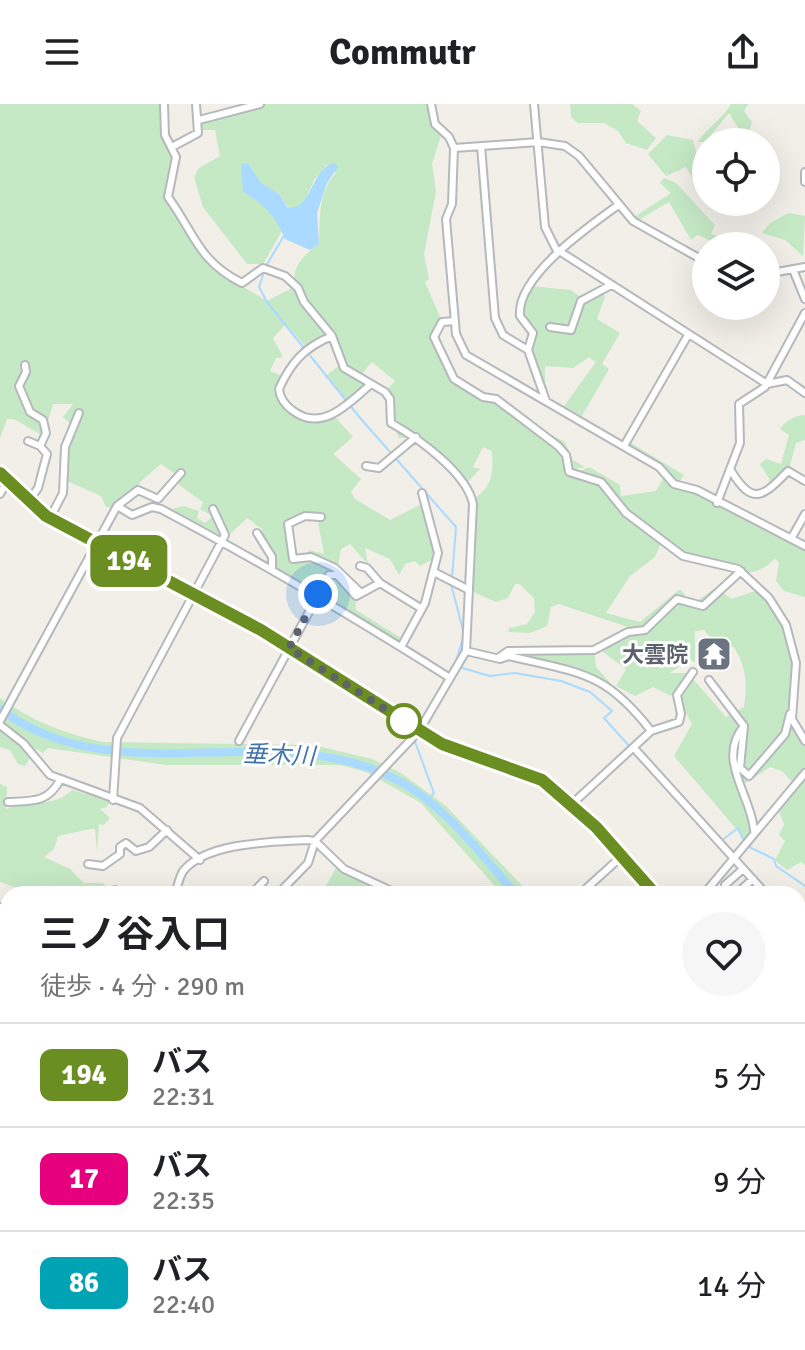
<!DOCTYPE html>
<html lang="ja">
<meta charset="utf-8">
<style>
:root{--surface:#fff;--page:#f6f6f6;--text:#202124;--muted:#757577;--line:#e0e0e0}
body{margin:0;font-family:Signika,"Noto Sans JP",sans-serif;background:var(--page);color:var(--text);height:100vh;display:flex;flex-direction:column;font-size:30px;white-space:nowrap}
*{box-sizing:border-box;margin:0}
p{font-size:26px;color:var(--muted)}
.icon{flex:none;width:44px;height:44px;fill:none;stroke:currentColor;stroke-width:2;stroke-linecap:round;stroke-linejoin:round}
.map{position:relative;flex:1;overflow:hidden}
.side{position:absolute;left:0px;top:782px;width:806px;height:464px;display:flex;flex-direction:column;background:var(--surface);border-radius:24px 24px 0 0;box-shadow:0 8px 32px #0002}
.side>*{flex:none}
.badge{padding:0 16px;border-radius:12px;font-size:28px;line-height:52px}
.fabs{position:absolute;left:692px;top:24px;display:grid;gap:16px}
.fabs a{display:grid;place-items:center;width:88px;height:88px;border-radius:50%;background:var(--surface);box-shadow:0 8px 32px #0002;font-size:40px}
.you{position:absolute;width:40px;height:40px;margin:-20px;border:6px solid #fff;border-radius:50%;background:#1a73e8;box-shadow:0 0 0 12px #1a73e833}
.map>.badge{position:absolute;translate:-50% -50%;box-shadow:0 0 0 4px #fff}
.round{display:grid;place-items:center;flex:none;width:84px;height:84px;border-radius:42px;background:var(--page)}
.summary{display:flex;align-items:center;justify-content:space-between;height:136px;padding:0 40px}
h1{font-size:38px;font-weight:700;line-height:60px}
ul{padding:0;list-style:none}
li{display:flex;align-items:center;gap:24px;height:104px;padding:0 40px;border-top:2px solid var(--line)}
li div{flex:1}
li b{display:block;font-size:30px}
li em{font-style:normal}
li .badge{min-width:88px;font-weight:700;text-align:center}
header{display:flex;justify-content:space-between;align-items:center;height:104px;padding:0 40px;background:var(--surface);font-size:36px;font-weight:700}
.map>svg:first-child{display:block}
.green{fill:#c5e8c5;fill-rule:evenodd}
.water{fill:#aadaff}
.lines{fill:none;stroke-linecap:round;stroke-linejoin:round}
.stream{stroke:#aadaff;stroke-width:2}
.river{stroke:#aadaff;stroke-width:8}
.minor-casing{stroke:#b5b8bc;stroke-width:10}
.major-casing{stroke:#f2c960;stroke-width:11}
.minor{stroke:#fff;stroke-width:6}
.major{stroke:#fff2af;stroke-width:7}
.line-casing{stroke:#fff;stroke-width:18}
.line{stroke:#6b8e23;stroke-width:12}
.walk{stroke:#5f6368;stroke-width:8;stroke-dasharray:0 14.4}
.stop-dot{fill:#fff;stroke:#6b8e23;stroke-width:4}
.labels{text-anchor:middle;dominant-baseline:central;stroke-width:6;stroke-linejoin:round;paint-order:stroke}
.worship-label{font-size:22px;font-weight:bold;fill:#5b616d;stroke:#fff;text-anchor:end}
.water-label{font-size:24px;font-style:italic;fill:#4174aa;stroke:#fff}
</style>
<header><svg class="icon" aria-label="menu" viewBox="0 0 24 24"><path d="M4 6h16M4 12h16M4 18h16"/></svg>Commutr<svg class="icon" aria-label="share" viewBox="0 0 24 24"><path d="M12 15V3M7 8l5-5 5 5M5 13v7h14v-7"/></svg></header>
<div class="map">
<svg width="805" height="1246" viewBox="0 0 805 1246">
<rect width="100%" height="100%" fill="#f1efe8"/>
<path class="green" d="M0,0H160V23L176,53L168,94L197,142L217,167L267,197L294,183L330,233L306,243L284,218L285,221L273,234L283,253L276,254L270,267L282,272L277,293L291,309L335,313L353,333L333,350L361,375L351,388L355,395L390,416L426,398L437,453L420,462L415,457L405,460L399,471L390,455L365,444L368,460L350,440L341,445L338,462H334L355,491L356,506L403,535L400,541L274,465C274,451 263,441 262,425L247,414L228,432L216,414L222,432L172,405L184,402L199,407L197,414L205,419L213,412L200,405L203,398L175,378L177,371L161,360L140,378L137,386L124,392L114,404L106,403L101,392L67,377C61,358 66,340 73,322L63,313L73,300H53L46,323L40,330L14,315H7L0,334ZM317,413L324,450L310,446L296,457L286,424Z
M260,0H431L442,28L432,60L436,87L424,150L429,175L425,178L441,215L434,233C445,257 463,303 496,291L522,315L565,338L573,356L585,363L575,365L574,370L589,363L620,381L621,392L656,387L665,371L625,342L629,338L684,371L680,377L687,381L805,444V493L784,487L776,477L779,459L775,454C744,492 696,445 660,441L655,453L630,472L606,509L640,518L680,485L685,491L673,502L685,493L697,497L715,484L732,495L758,486C800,525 798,570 789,622L791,619L805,637V761L801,758L787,766L775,756L785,737L779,731L784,720L778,705L796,682L782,667L770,663L738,684L753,726L745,735L674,652L692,620L678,594L693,575L726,613L744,603C747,579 747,565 734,543L718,542L704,526L695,527V558L671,548L679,563L669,569H687L671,592L653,583L635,592L616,582L626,565L603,548L601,541L631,524L559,500L551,503L547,522L530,529L508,528L509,524L527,520L535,508L534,494L519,480H515L508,494L496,498L471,487L472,396C493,383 493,370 492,347L483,343L473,363L480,365L467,379L416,333L399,334C391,319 392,304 385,288L395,277L372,258L360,272L369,281L347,297L327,271L340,261C337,251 336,239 331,231C309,195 268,176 319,140C320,115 318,87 336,69L327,61L314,76L303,101L290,106L279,90L260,78L253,90L276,114L282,127L263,160H247L203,103L194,73L199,64L220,52L215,26H199V16L237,11Z
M570,0H632L641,7L637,17L656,34L647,46L626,39L618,27L604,19H578L571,13Z
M731,0H748L744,7L752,18L746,36L729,9L710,32L749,38H698C708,22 722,16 731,0Z
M667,31L693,36L699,60L706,61V97L686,63L666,72L648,50Z
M664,74L676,79L715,121L711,130L739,139L741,131H750L759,142H724L697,131L691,136L669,98L637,117L634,113L671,89L660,79Z
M788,109L805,112L803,152L785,136L762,129L770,119Z
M530,182L571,186L579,192L599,185L605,193L597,215L620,229L602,260L609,265L582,312L564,302L596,258L589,253L573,264L545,262V294L528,246L531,229L519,208Z
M805,311V336L796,339L789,365L765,390L755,389V386H763L770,376L760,360L766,355L781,360L789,331L780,325C786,316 795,312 805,311Z
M535,543L586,544L594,547L596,563L612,581L573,566L506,550L530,548Z
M0,594C32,617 65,630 103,638L313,641L372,655L401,669L446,702L530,790H502L421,699L366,668L340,661H166L48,644L43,649L36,645L25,662L18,660L10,646L0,643Z
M0,680L7,683L6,705C28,696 55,704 72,686L110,697L107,703L100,705L110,714L104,721L99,720L97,748L95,725H90L58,732L54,745L44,753L70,765L84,779H103L111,788L51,790L29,788L0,778Z
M338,761L372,782L358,790H314L324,785Z
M0,825L8,829V983L0,979V929L5,918L0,915Z
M4,1065L8,1067V1177L0,1175V1086L6,1084L2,1076Z
M510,1238H695L697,1246H510Z"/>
<path class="water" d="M248,59L260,78L279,90L288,104C313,106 310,64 335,59L338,63L327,79L317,109L319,140L310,146L285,135C276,112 264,100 243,88L241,60Z"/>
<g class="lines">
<path class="stream" d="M266,162L285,130
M264,168L259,183L267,198L361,315L456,423L452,474
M154,400L181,412
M243,446L269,460
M451,480L464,530L456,558
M321,490L367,519
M459,563L490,572L515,569L561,577L590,588L612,607L604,614L630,643
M420,619L451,567
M415,638L434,689L428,696
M721,737L738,724L744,737
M747,742L774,755L776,762L805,782
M629,766L640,784L633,790
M798,980L805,989"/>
<path class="river" d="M0,605C118,694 274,609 399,677C446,702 481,751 516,790
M742,1238L746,1246"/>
<defs>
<path id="minor" d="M164,0L165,31L176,53L168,93C195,130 198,157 242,179L263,164L285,172L298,184L304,198L332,232L344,264L385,288L390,295L391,319C418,334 467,369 473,400L466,547L419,627L315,737L308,759L278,790
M431,0L435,20L449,33L454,44L452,100L446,115L456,230L466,251L659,363L674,380L697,386L805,442
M534,0L545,123L556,145L767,280L787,276L805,289
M199,16L260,0
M481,42L495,214L503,231L528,246
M172,43L198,29L196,0
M454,44L538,38L565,42L579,52L633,117L706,158
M805,68V78
M794,168L805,195
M766,170L805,163
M455,217L442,218L434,233L454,275L483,293L496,295L558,342L566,351L569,368L601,378L626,409L683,452L738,465L769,494L786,521L796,559L792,615L805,637
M550,223L571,226L581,197L611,181
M332,232C305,243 291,258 279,285C280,294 285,301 292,306C322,330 350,298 371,280
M25,261L26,268L19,282L30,308L43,316L46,329L40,342L47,350L38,384L28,398
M546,297L528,246L533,229L520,212C516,173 588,123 617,102
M28,337L40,342
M624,342L688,231
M366,362L379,364L416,333
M730,365C752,402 762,394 788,367L805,377
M0,390L8,376
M717,399L740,339L739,300L765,283L805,209
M117,402L132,411L152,403L161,405C261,458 355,514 450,574
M321,413L305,412L288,420L293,455L311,453L335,464L361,489
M50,414L63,389L65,343L79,309
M257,429L272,453V465
M791,435L805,410
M360,462L367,464L380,479L422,505
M434,468L469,486
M401,543L425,499L438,449L422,389
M466,547L500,555L509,552C579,569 605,567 651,627
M498,554L508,547L594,546L628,528L645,526L677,495L703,502L741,467
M709,576L744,622C716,655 751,691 754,726
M0,617L117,402L138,386L158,395L181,369
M0,621L23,639L50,671L140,704L200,756
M744,622L740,664L749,672L785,630L790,610
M239,637L329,471H337L356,492L380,479
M634,644L766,790
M113,696L117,634L225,431L213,405
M8,698C32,697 48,699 60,676
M572,700L651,627L679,618L681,610L677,591L693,568
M88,760L103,762L120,750V743L126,739L136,747L149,743L167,726
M725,781L743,765
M115,786L116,790
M175,790C178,782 179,772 184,766C208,738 273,738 307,736L315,737L344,765L398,790
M251,790L264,777
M580,790L622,752
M704,790L805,669
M736,790L753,775
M0,803H8
M798,855L805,863
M798,927L805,921
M0,1030L8,1031
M8,1058V1071
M798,1107L805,1101
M0,1165H8
M798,1171L805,1181
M0,1176L8,1177
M0,1200L8,1191
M192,1238L201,1241L209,1238
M242,1238L271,1241
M707,1238L713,1246
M732,1238L736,1246
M793,1238L798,1246
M166,1242V1246
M104,1246L109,1238
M305,1246L310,1242L317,1246
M335,1246L337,1238"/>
<path id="major" d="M0,369L46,412L261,526L442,640L542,676L596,723L655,790
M798,904L805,907"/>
</defs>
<use href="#minor" class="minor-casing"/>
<use href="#major" class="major-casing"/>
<use href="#minor" class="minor"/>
<use href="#major" class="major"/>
</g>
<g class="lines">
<defs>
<path id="line" d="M0,369L46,412L261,526L442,640L542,676L596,723L655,790"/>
</defs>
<use href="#line" class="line-casing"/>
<use href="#line" class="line"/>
<path class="walk" d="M318,490L289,544L404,617"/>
</g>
<defs>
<symbol id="temple-square" viewBox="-11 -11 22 22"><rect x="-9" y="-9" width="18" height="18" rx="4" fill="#6b7280" stroke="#fff"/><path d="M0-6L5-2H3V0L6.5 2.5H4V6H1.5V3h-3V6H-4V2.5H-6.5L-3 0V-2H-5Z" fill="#fff"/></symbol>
</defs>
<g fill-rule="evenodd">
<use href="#temple-square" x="694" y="530" width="40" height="40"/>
</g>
<circle class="stop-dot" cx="404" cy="617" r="16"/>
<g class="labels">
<g class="worship-label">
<text x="688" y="550">大雲院</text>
</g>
<g class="water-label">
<text transform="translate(279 651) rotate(2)">垂木川</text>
</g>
</g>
</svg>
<div class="fabs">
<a><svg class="icon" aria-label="locate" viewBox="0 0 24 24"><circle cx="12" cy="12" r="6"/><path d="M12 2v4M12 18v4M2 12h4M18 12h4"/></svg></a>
<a><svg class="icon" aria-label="layers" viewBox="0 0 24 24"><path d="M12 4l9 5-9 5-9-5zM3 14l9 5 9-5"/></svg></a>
</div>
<div class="you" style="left:318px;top:490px"></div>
<b class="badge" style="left:129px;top:457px;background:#6b8e23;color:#fff">194</b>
<section class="side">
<div class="summary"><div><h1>三ノ谷入口</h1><p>徒歩 · 4 分 · 290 m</p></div><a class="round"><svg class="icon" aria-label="heart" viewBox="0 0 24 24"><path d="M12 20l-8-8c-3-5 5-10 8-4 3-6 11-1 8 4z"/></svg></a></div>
<ul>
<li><span class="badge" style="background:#6b8e23;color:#fff">194</span><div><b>バス</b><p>22:31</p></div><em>5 分</em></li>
<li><span class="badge" style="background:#e6007e;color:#fff">17</span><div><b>バス</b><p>22:35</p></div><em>9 分</em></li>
<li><span class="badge" style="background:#00a3b4;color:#fff">86</span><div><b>バス</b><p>22:40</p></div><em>14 分</em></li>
</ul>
</section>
</div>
